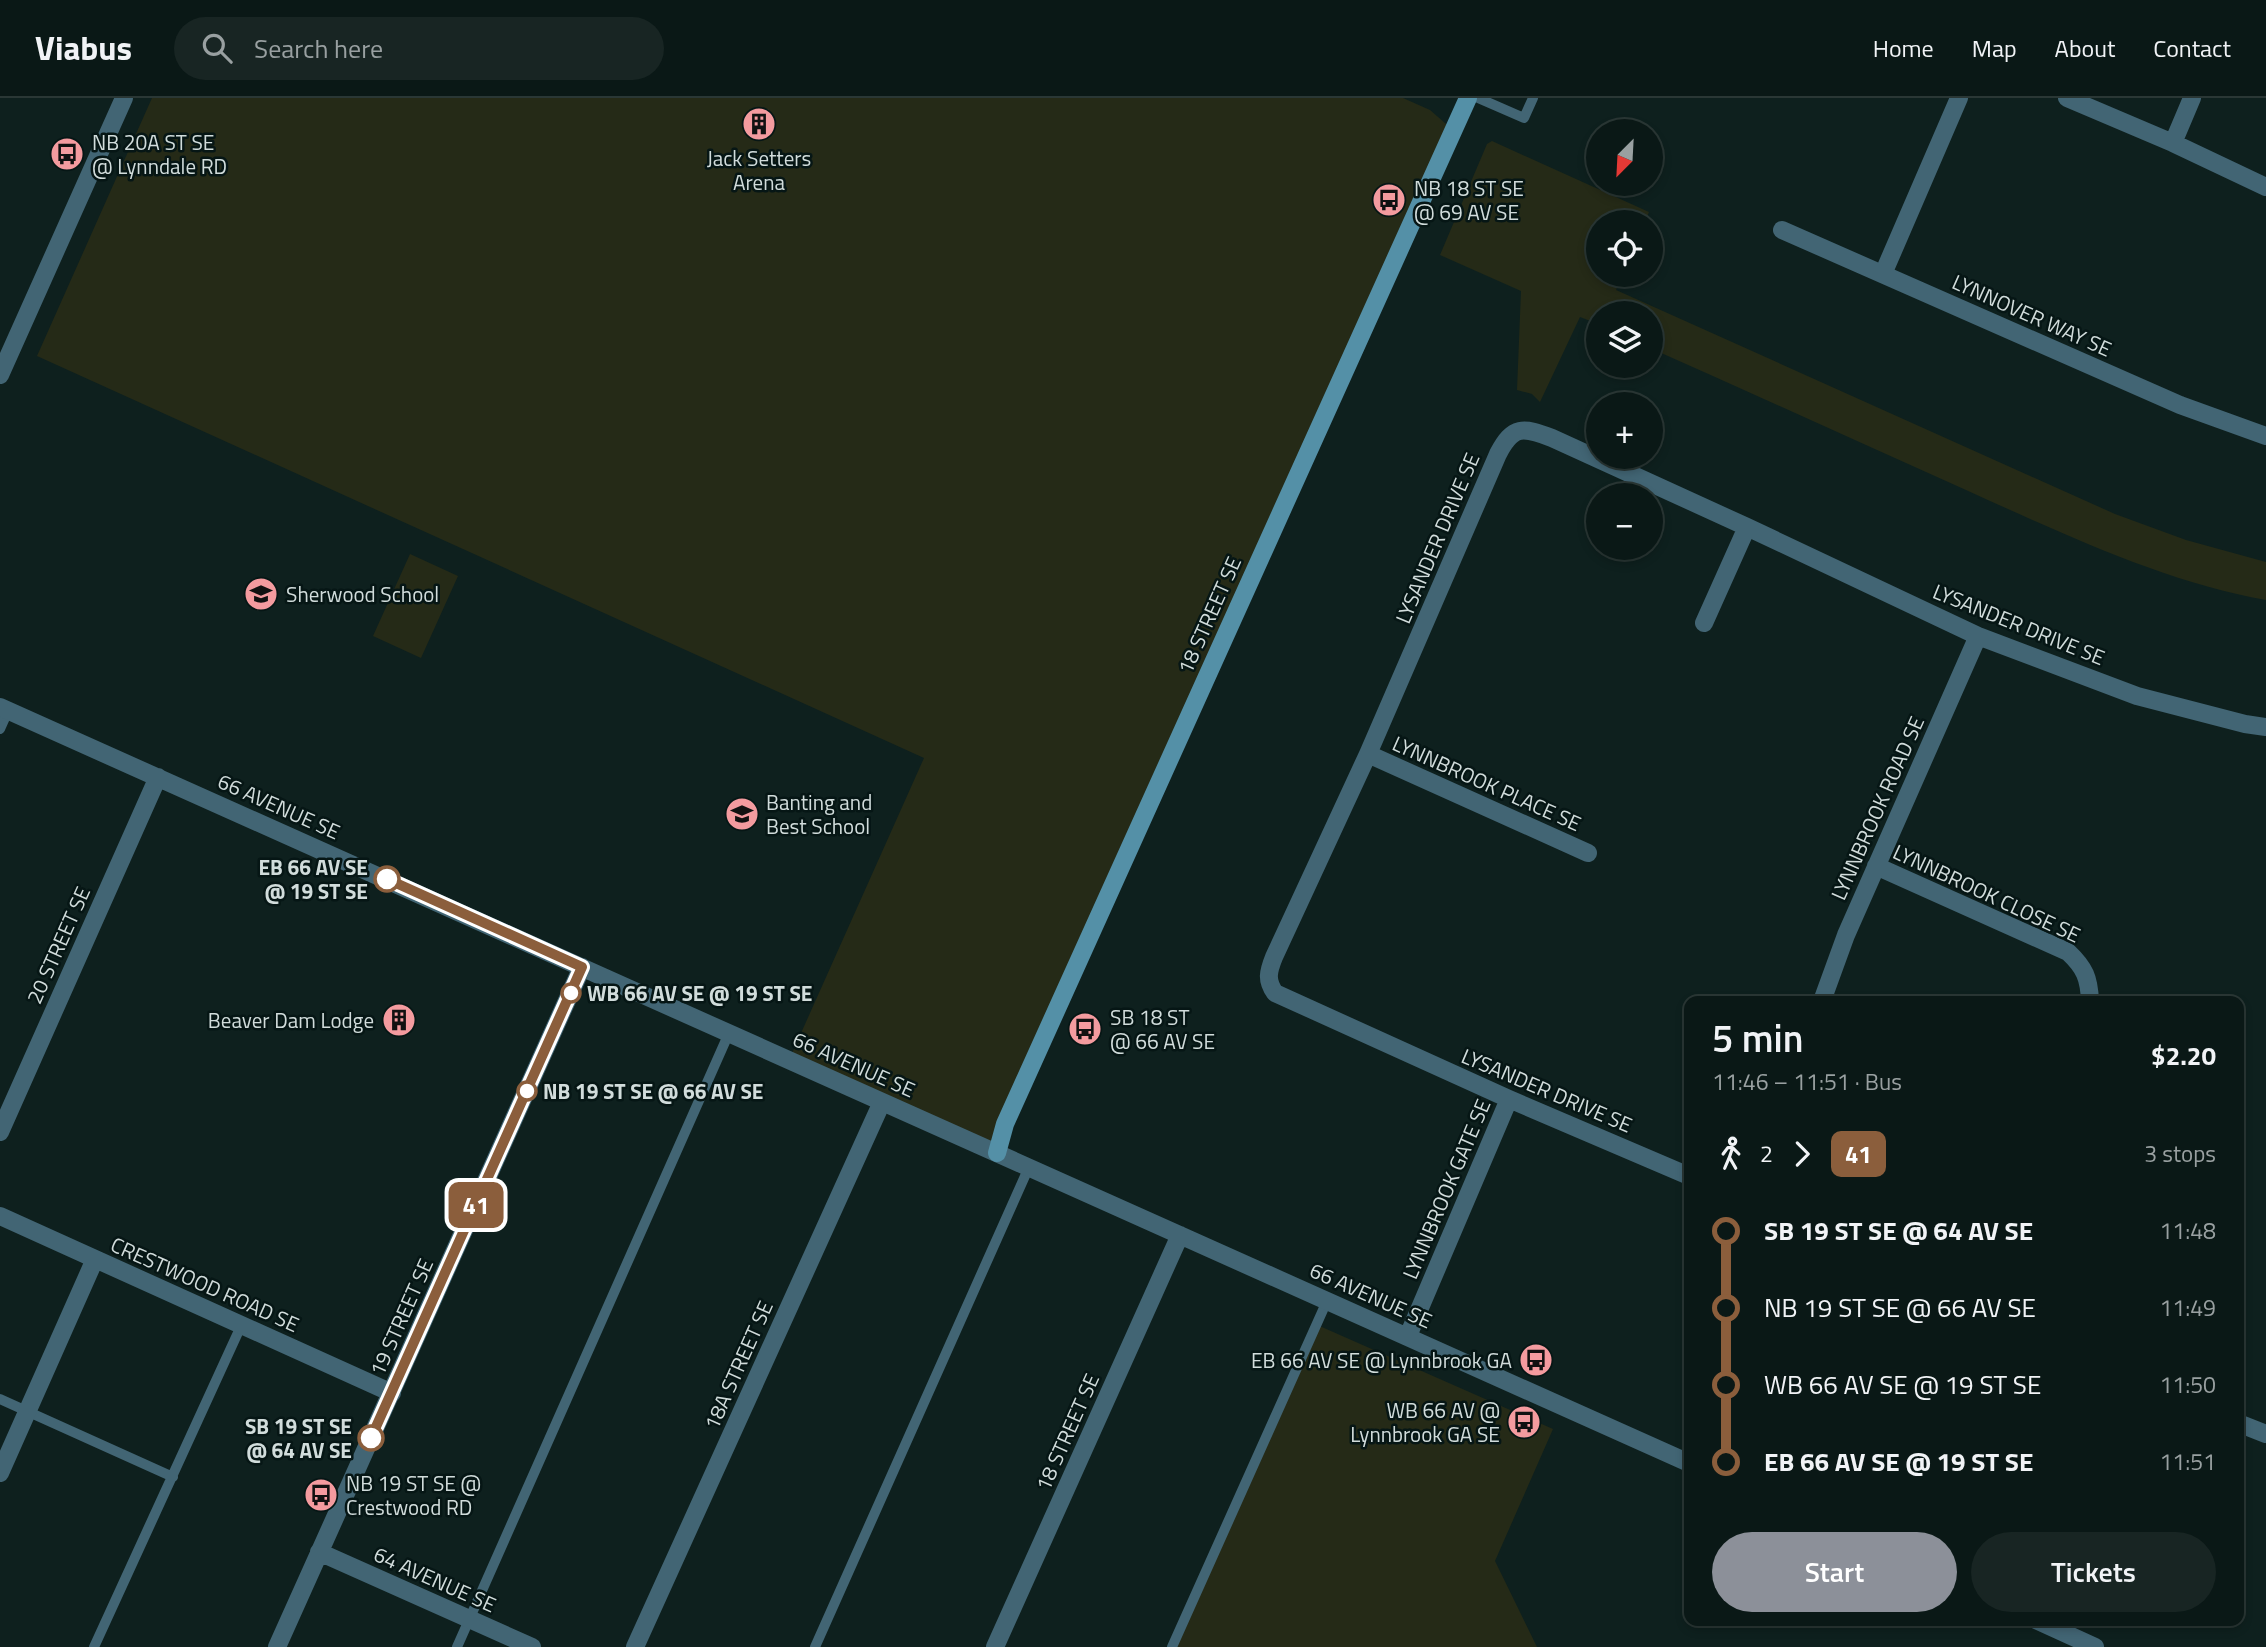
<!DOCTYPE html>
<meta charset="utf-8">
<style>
:root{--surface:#0a1816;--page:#182523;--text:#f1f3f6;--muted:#99a0a1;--line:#2a3735;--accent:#8c9099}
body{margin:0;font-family:"Titillium Web",sans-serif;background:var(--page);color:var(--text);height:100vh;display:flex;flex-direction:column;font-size:26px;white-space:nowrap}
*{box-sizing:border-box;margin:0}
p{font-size:23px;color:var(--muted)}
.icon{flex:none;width:38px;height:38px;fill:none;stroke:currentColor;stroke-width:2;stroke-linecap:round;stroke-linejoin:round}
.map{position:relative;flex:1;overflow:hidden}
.details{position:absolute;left:1684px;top:898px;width:560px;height:630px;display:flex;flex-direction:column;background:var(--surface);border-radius:14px;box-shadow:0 4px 10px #0003,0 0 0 2px var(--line)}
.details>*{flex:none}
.badge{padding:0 14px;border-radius:10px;font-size:24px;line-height:46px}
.needle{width:46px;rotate:204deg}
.tools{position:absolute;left:1586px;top:21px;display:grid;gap:14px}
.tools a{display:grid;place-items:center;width:77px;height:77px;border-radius:50%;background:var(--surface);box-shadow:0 4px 10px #0003,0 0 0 2px var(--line);font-size:35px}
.map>.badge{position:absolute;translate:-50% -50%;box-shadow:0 0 0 4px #fff}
.legs{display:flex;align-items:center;gap:10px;height:77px;padding:0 28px;font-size:23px}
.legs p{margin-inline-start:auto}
.head{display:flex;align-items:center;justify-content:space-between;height:119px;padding:0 28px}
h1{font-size:38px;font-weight:600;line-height:52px}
.cta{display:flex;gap:14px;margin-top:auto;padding:14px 28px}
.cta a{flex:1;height:80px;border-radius:42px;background:var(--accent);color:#fff;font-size:28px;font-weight:600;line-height:80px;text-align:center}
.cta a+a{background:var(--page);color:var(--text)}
ul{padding:0 28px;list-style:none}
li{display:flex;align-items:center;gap:24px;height:77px;font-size:26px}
li i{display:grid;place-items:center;width:10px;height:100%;margin:0 9px;background:currentColor}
li i::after{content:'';width:18px;height:18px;margin:-9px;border:5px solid;border-radius:50%;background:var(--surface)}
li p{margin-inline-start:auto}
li:first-child i{background:linear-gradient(#0000 50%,currentColor 0)}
li:last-child i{background:linear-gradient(currentColor 50%,#0000 0)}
header{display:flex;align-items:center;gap:42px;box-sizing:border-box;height:98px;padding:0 35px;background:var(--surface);border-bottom:2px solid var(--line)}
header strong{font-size:33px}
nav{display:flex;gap:38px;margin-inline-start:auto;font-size:24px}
.search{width:490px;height:63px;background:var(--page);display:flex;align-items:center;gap:18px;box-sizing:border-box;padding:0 24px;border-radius:38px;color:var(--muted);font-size:26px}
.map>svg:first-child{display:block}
.green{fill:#252a17}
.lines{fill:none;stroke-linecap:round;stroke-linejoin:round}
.lane{stroke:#426574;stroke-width:10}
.street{stroke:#426574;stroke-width:18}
.secondary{stroke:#5490a7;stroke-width:18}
.line-1-casing{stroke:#fff;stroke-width:16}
.line-1{stroke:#8b5e3c;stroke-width:10}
.stop-1-dot{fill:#fff;stroke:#8b5e3c;stroke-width:3.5}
.labels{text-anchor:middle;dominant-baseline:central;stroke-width:5;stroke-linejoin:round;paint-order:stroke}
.poi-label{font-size:21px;fill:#d1dcdb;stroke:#061615;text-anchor:start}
.street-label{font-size:21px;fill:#d1dcdb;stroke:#061615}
.stop-label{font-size:21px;font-weight:bold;fill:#d1dcdb;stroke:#061615;text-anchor:end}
</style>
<header>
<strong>Viabus</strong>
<div class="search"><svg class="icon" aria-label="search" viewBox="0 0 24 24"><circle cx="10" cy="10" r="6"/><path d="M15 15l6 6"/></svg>Search here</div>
<nav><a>Home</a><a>Map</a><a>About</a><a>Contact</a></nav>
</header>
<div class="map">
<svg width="2266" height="1549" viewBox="0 0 2266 1549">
<rect width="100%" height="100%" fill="#0e201e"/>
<path class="green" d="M152,0H1403L1430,12L1453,32L997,1055L789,962L924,660L37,258Z
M1492,43L1649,114L1645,124H1598V177H1622L1616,192L2115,416L2186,442L2266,464V502C2166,485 2059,434 1966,392C1861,345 1756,297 1650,250V215H1598V226L1580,219L1540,304L1532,296L1517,292L1521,193L1440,157L1487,46Z
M410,456L458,478L421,560L373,538Z
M1315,1226L1553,1331L1495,1463L1537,1549H1170Z"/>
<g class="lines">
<path class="lane" d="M1478,0L1524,20L1533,0
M0,631L8,613
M0,1301L173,1379
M94,1549L241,1228
M457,1549L729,935
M815,1549L1029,1069
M1172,1549L1327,1203"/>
<path class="street" d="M2067,0L2173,45L2266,89
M2173,45L2192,0
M1782,132L2180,307L2266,338
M1883,176L1959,0
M0,277L124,0
M1704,525L1747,429
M0,609L1689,1365
M1368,656L1588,755
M1876,768L2068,854C2085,870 2089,880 2090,903
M1822,903L1846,837L1978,538
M0,1034L158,679
M1689,1078L1509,1001L1275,895C1266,882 1268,874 1274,859L1368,656L1498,356C1513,327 1523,329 1552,340L1747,429L1978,538L2137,598L2245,626L2266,629
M0,1118L392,1295
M1408,1238L1509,1001
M2238,1325L2266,1336
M0,1375L95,1161
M319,1454L532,1549
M2036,1522L2095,1549
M277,1549L582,869
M635,1549L882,1004
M995,1549L1180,1137"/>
<path class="secondary" d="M997,1055L1005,1026L1468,0"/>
</g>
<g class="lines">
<defs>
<path id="line-1" d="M371,1340L582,869L387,781"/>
</defs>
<use href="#line-1" class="line-1-casing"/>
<use href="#line-1" class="line-1"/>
</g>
<defs>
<symbol id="building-disc" viewBox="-11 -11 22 22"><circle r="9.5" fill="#f49b9f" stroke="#061615"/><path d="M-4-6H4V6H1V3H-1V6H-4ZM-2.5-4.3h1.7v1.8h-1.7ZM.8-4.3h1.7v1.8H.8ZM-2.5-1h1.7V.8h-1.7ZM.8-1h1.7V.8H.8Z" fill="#111"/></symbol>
<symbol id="bus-disc" viewBox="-11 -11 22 22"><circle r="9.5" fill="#f49b9f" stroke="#061615"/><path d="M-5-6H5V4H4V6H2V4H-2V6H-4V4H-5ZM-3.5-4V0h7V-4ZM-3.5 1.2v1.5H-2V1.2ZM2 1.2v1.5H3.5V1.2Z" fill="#111"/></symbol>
<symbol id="school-disc" viewBox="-11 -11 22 22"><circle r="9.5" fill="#f49b9f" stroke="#061615"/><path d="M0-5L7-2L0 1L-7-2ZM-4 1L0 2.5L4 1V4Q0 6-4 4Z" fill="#111"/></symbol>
</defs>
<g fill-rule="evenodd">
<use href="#building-disc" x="740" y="7" width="38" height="38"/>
<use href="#bus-disc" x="48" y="37" width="38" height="38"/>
<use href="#bus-disc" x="1370" y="83" width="38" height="38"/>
<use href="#school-disc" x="242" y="477" width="38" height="38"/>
<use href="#school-disc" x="723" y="697" width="38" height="38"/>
<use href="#building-disc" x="380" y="903" width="38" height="38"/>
<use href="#bus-disc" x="1066" y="912" width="38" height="38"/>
<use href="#bus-disc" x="1517" y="1243" width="38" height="38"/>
<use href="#bus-disc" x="1505" y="1305" width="38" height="38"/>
<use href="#bus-disc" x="302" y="1378" width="38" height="38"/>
</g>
<g class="stop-1-dot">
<circle cx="387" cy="781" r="12"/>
<circle cx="571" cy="895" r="9"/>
<circle cx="527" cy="993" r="9"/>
<circle cx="371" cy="1340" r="12"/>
</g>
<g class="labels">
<g class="poi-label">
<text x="92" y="44">NB 20A ST SE<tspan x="92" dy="24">@ Lynndale RD</tspan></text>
<text x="759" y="60" text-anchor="middle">Jack Setters<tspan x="759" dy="24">Arena</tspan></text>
<text x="1414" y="90">NB 18 ST SE<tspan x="1414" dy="24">@ 69 AV SE</tspan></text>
<text x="286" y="496">Sherwood School</text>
<text x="766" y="704">Banting and<tspan x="766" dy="24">Best School</tspan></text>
<text x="1110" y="919">SB 18 ST<tspan x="1110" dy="24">@ 66 AV SE</tspan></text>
<text x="374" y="922" text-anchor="end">Beaver Dam Lodge</text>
<text x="1512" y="1262" text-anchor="end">EB 66 AV SE @ Lynnbrook GA</text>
<text x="1500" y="1312" text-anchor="end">WB 66 AV @<tspan x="1500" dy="24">Lynnbrook GA SE</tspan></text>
<text x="346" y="1385">NB 19 ST SE @<tspan x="346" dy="24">Crestwood RD</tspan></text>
</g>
<g class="street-label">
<text transform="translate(2032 217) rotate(24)">LYNNOVER WAY SE</text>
<text transform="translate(1437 440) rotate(-67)">LYSANDER DRIVE SE</text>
<text transform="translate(1209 517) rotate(-66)">18 STREET SE</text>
<text transform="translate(2019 526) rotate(22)">LYSANDER DRIVE SE</text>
<text transform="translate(1487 685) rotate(24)">LYNNBROOK PLACE SE</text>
<text transform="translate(279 708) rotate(24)">66 AVENUE SE</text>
<text transform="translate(1877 710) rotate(-66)">LYNNBROOK ROAD SE</text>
<text transform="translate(1987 795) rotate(25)">LYNNBROOK CLOSE SE</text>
<text transform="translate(58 847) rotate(-66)">20 STREET SE</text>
<text transform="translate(854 966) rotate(24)">66 AVENUE SE</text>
<text transform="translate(1547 992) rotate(23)">LYSANDER DRIVE SE</text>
<text transform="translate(1446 1091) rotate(-67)">LYNNBROOK GATE SE</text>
<text transform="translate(205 1186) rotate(24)">CRESTWOOD ROAD SE</text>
<text transform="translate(1371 1197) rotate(24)">66 AVENUE SE</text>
<text transform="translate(401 1219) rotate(-66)">19 STREET SE</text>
<text transform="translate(738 1267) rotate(-66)">18A STREET SE</text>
<text transform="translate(1067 1334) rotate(-66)">18 STREET SE</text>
<text transform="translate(435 1481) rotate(24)">64 AVENUE SE</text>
</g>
<g class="stop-label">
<text x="368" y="769">EB 66 AV SE<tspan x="368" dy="24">@ 19 ST SE</tspan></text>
<text x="587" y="895" text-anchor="start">WB 66 AV SE @ 19 ST SE</text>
<text x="543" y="993" text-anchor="start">NB 19 ST SE @ 66 AV SE</text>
<text x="352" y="1328">SB 19 ST SE<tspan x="352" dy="24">@ 64 AV SE</tspan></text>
</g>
</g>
</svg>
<div class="tools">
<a><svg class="needle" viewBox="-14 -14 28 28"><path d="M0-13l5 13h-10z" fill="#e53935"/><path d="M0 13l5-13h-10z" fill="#99a0a1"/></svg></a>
<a><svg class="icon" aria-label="locate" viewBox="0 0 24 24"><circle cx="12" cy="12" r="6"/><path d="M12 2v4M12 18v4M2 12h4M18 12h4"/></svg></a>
<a><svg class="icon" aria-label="layers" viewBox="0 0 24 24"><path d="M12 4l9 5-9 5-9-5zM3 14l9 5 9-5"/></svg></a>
<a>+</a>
<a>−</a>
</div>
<b class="badge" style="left:476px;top:1107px;background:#8b5e3c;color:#fff">41</b>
<section class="details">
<div class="head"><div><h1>5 min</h1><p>11:46 – 11:51 · Bus</p></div><b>$2.20</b></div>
<div class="legs"><svg class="icon" aria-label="walk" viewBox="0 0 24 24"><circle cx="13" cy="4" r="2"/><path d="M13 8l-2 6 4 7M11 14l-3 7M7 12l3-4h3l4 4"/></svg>2<svg class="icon" aria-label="forward" viewBox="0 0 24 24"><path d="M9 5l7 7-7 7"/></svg><b class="badge" style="background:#8b5e3c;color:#fff">41</b><p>3 stops</p></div>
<ul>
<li><i style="color:#8b5e3c"></i><b>SB 19 ST SE @ 64 AV SE</b><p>11:48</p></li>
<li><i style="color:#8b5e3c"></i><span>NB 19 ST SE @ 66 AV SE</span><p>11:49</p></li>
<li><i style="color:#8b5e3c"></i><span>WB 66 AV SE @ 19 ST SE</span><p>11:50</p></li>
<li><i style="color:#8b5e3c"></i><b>EB 66 AV SE @ 19 ST SE</b><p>11:51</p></li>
</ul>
<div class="cta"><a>Start</a><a>Tickets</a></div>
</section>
</div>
